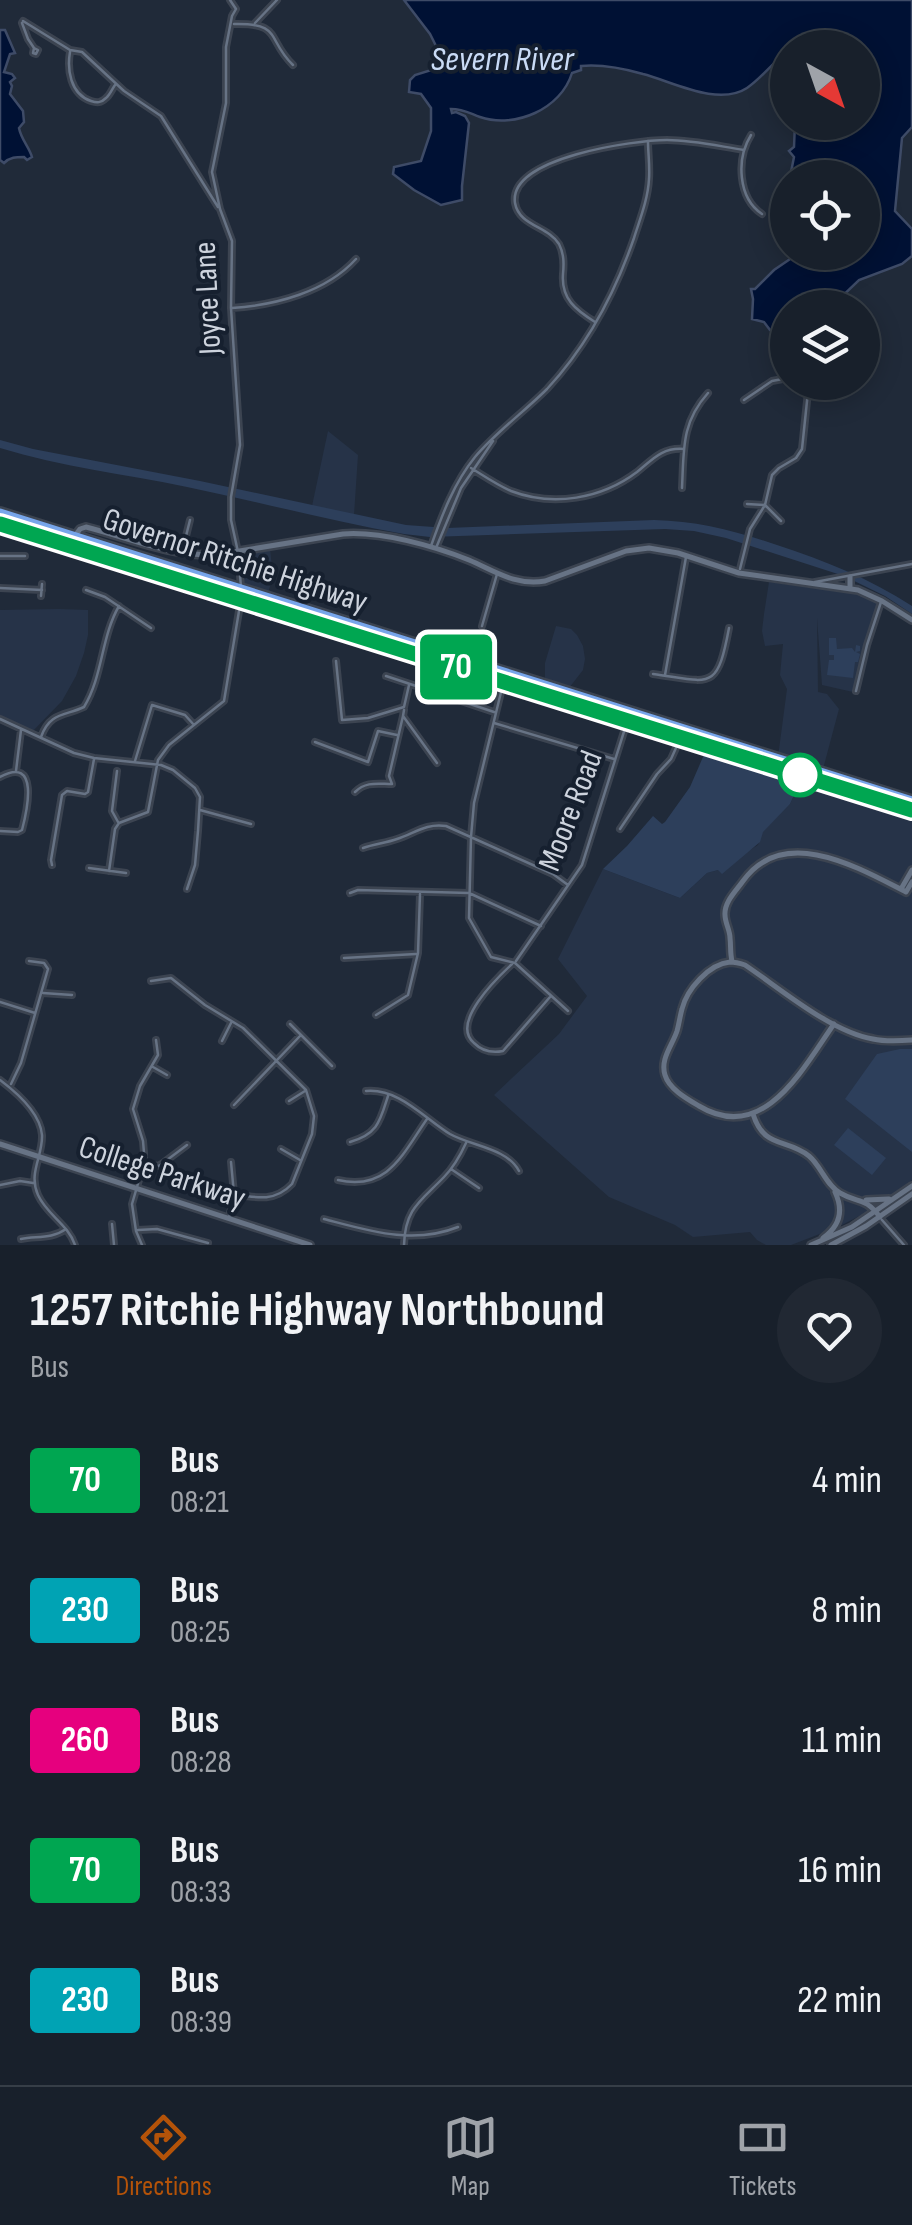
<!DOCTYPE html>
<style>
:root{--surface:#18202b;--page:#212833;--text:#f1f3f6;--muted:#9fa3a9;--line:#363e47;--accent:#b45309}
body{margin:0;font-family:"Sofia Sans Condensed",sans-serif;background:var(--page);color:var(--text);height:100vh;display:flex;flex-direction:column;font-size:38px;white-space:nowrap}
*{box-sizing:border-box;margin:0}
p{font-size:32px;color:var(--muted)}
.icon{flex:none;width:55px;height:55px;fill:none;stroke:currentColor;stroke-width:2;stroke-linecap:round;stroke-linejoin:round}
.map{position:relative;height:1245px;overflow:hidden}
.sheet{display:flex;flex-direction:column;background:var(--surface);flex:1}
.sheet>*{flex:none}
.badge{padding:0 20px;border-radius:8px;font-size:35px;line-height:65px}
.needle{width:65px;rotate:140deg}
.fabs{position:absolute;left:770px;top:30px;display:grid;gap:20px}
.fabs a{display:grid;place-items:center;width:110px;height:110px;border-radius:50%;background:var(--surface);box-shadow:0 5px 25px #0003,0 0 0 2px var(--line);font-size:50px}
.map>.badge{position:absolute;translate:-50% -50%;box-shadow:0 0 0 5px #fff}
.round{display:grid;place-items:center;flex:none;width:105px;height:105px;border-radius:52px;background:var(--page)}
.head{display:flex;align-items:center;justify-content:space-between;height:170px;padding:0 30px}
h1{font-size:48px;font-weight:700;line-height:75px}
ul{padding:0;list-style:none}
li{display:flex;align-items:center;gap:30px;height:130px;padding:0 30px}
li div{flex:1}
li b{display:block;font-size:38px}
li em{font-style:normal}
li .badge{min-width:110px;font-weight:700;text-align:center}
.tab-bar{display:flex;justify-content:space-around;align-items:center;height:140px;border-top:2px solid var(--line);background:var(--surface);font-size:28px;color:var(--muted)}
.tab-bar a{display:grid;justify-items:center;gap:5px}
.tab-bar .selected{color:var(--accent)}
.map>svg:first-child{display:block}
.built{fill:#263348}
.green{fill:#2d3f5b}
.water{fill:#001134;stroke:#3e4b67;stroke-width:2.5}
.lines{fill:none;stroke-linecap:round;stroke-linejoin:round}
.street-casing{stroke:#3c4451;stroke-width:8}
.secondary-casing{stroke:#3c4451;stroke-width:10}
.highway-casing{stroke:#3c4451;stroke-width:14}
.street{stroke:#677385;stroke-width:2.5}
.secondary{stroke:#677385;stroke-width:5}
.highway{stroke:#77a5ea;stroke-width:9}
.line-casing{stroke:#fff;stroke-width:22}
.line{stroke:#00a651;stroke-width:15}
.stop-dot{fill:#fff;stroke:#00a651;stroke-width:5}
.labels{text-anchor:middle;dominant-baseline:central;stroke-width:8;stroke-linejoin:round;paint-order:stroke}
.street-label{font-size:32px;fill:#cdd3dd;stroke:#16202f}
.water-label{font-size:35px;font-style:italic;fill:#c9dbf6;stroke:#16202f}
</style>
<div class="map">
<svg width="912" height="1245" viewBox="0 0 912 1245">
<rect width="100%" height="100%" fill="#202a39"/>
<path class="built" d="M328,431L358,455L354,515L312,506Z
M270,548L273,578L267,595L244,587L240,554Z
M769,582L819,589L820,584L837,585L882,601L853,692L822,685L817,618L818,692L827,694L839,709L823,769L778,757L787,689L780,675L783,644L765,646L762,631L764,614Z
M59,609L88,610V635L84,653L76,676L62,701L30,734L0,718V610Z
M556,626L571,629L577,635L583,646L585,659L583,670L569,688L545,681V663Z
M801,780L912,816V1180L867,1212L838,1227L791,1245H766L757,1240L750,1232L693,1237L675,1225L609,1197L494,1095L559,1034L587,996L558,959L603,869L680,898L707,873L718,870L758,845L762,832L790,804Z"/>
<path class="green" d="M0,440L33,449L200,481L406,525L447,528L654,520C698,521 736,531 777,545C825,561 869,578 912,606V614L885,596L844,576L726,538L694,531L665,529L430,537L404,534C331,521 260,502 187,487C125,474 61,467 0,448Z
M829,638H836L837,649L852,648L855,652L856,645L860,646V651L856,652L860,654L858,662H855L853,678L827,675L829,660H834V655H829Z
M706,750L801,780L790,804L763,832L760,842L722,874L718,870L707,873L680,898L603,869L627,846L653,816L662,824L665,822L690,787Z
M900,1049H912V1152L845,1099L877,1054Z
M848,1128L886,1158L872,1175L834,1145Z"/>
<path class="water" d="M404,0H912V127L902,138L895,211L912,229V256L902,264L859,280L831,307L788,308L787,338L781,330H770L764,322L752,319L753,299L751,289H755L774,270L799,253L862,252V178L790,177L794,157L789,151L794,147L795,123L862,122V48L819,47L812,43L788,48L787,52C773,62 762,78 747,88C718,107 671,81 643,74C622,68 602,64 581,66V70L572,73C561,109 515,129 480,117C469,113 463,109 451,109L452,113L456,112L465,116L469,123L462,186V200L441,205L414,190L393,174L394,167L421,161L431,131V108L421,94L409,92L410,80L415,75L441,67L443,60L430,34Z
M0,30H5L15,53L10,54L4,72L12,74L15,78L10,82L12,86L10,94L23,111L24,122L19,128C21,139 29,147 32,157L27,160L24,157C16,157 10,157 4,163L0,160Z"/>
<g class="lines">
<defs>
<path id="street" d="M230,0L236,9L232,16L226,47V103L212,172L220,209L232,241L231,308L240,445L231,497V520L238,552L241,587
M23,21L70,50L82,52L124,91L161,116L218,207
M22,23L28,39L34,48
M255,23L277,0
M234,24C283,23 266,39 293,65
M34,48L38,50L36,54L33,53Z
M70,52C67,69 70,94 91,101C97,103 101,103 106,98C110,95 112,89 115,85
M751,135C736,159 738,198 762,214
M232,308C276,305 326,292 356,259
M595,322C576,310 561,299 563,274C564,263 564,254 559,244C548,226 519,226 515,203C508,157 636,140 667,140C693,140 718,146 744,150
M744,400L772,381L788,378
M471,468C484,476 497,485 511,491C553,507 601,499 637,472C652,460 662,447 684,449
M682,488C684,450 681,423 708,393
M747,504L765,505L781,521
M431,546C442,515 454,483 475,457C496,432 524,412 547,389C587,346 615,293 634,238C640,219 648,199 649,179C650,166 648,153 648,141
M436,548L461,488L493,441
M182,552L190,520
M0,556H25
M740,569L750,529L765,505L772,475L779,468L796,458L802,449L809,382
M815,582L912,564
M0,588L42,590
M86,590L105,597L151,628
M41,596L42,584
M482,626L497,574
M336,661L342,720L368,718L404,707L409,685
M653,674C711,682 717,692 729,628
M665,675L686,557
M386,676L494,712
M503,684L474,803L471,837L469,918L491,957L515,963L568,1011
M856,691L867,645L881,602
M404,710L403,716L437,763
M0,719L74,753L94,758L161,765L173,770L195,788L200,797L198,831L195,865L187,889
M494,723L614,759
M41,737C50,712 65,716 84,707C103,676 101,637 119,606
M315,742L368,762L378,731L397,735
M135,761L152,705L185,715L194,725
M16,771L21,730
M117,771L112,811L118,822
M0,777C40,755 27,811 22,830L18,832L0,831
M355,792C366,781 378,784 392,784L389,776L403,716
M200,810L251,824
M620,829L657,774L671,759L680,739
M363,848C374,844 386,843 397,839C415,833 426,823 446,826L553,874L568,885
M52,865L51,860L62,795L67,791L85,794L88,792L94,759
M89,868L126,873
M109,871L115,829L119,823L148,812L158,760L169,745L224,701L240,605
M350,893L358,890L469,893L541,926
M344,958L416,954
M516,961L582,865L627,722
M512,964C497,978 450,1023 474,1043C482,1051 493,1053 503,1051L550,997
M151,981L171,978L205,1005L243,1028L306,1090L314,1116L312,1134L292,1184C275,1202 257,1198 234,1194
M43,993L72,995
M0,1002L35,1013
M376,1015L408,995L418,953L420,894
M290,1024L332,1066
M222,1041L231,1023
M153,1067L167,1075
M0,1080C16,1092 40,1112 42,1135C43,1156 28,1173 38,1195C47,1215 68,1224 75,1245
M11,1084L21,1063L48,969L44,963L29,961
M366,1091C399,1088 424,1118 450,1134C471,1146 507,1148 519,1171
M289,1101L305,1091
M234,1105L300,1036
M350,1142C378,1134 380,1121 388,1096
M281,1149L300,1160
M145,1164L159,1166L187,1145
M451,1169L479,1188
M338,1180C388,1191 402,1155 427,1119
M0,1185L20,1181L33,1183
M229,1218L234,1194L231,1162
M324,1219C370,1231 413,1245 458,1227
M882,1220L904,1245
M112,1224L114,1245
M138,1230L157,1229L208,1243
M21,1239C37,1236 52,1239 66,1229
M142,1245L136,1231L132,1204L144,1163V1153L143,1141L133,1109L140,1086L158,1055L156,1040
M404,1245C405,1208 421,1201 444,1177C454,1167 460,1156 466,1143"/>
<path id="secondary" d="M74,537L80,529L86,527C129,538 170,556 215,555L343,534C381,531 434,546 469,560C495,571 515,586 545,581L626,551L649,548L678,553L739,573L858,590L882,601L912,620
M850,577V588
M901,889L912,870
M732,961C730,953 731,946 730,938C730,930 725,923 725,915C724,902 736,891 743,881C784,824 859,868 906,892L912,882
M834,1024C803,1068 764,1145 699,1106C687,1099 669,1089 665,1075C660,1059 672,1046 677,1031C679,1024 680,1016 682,1009C687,989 709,964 730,962C733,962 742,964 745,965C781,989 831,1032 873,1039C886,1042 899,1041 912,1040
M753,1114C764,1149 786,1138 809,1156C821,1166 826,1185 840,1193C859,1204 864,1196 880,1217
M0,1144L310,1245
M866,1200L889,1199
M823,1238C840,1226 844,1211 835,1192
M811,1245L852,1227L912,1186
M831,1245L866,1226L912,1194"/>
<path id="highway" d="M0,513L912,801
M0,524L912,810"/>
</defs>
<use href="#street" class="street-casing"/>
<use href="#secondary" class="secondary-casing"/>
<use href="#highway" class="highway-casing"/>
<use href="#street" class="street"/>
<use href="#secondary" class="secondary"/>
<use href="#highway" class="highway"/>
</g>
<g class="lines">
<defs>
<path id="line" d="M0,524L912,810"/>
</defs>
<use href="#line" class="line-casing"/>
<use href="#line" class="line"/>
</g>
<circle class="stop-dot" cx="800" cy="775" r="20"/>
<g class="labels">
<g class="street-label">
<text transform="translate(208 298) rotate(-93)">Joyce Lane</text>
<text transform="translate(235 561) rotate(18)">Governor Ritchie Highway</text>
<text transform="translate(571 811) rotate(-69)">Moore Road</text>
<text transform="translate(162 1173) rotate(18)">College Parkway</text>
</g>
<g class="water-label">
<text x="502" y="59">Severn River</text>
</g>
</g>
</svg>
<div class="fabs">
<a><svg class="needle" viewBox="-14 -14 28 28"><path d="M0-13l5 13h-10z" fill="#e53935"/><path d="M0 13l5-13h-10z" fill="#9fa3a9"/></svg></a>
<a><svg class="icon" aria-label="locate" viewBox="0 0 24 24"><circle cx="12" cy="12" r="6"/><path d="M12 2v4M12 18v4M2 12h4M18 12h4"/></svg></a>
<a><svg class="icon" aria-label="layers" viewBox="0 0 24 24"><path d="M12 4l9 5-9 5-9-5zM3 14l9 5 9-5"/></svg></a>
</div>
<b class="badge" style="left:456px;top:667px;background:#00a651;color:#fff">70</b>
</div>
<section class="sheet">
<div class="head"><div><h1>1257 Ritchie Highway Northbound</h1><p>Bus</p></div><a class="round"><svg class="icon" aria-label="heart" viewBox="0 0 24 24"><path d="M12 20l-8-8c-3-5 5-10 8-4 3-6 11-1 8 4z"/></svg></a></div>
<ul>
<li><span class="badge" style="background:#00a651;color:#fff">70</span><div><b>Bus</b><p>08:21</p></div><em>4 min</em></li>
<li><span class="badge" style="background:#00a3b4;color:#fff">230</span><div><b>Bus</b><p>08:25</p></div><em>8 min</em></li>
<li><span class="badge" style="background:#e6007e;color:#fff">260</span><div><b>Bus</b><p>08:28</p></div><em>11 min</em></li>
<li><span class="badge" style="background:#00a651;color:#fff">70</span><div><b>Bus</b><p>08:33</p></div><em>16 min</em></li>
<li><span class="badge" style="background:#00a3b4;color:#fff">230</span><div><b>Bus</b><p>08:39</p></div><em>22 min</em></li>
</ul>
</section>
<nav class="tab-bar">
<a class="selected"><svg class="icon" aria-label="directions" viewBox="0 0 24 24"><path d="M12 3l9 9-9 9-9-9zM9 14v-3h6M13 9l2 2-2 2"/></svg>Directions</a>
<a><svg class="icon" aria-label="map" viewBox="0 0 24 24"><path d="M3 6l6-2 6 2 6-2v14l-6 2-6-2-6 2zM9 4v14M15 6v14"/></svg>Map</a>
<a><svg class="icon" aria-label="tickets" viewBox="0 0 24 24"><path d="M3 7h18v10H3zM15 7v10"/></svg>Tickets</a>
</nav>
